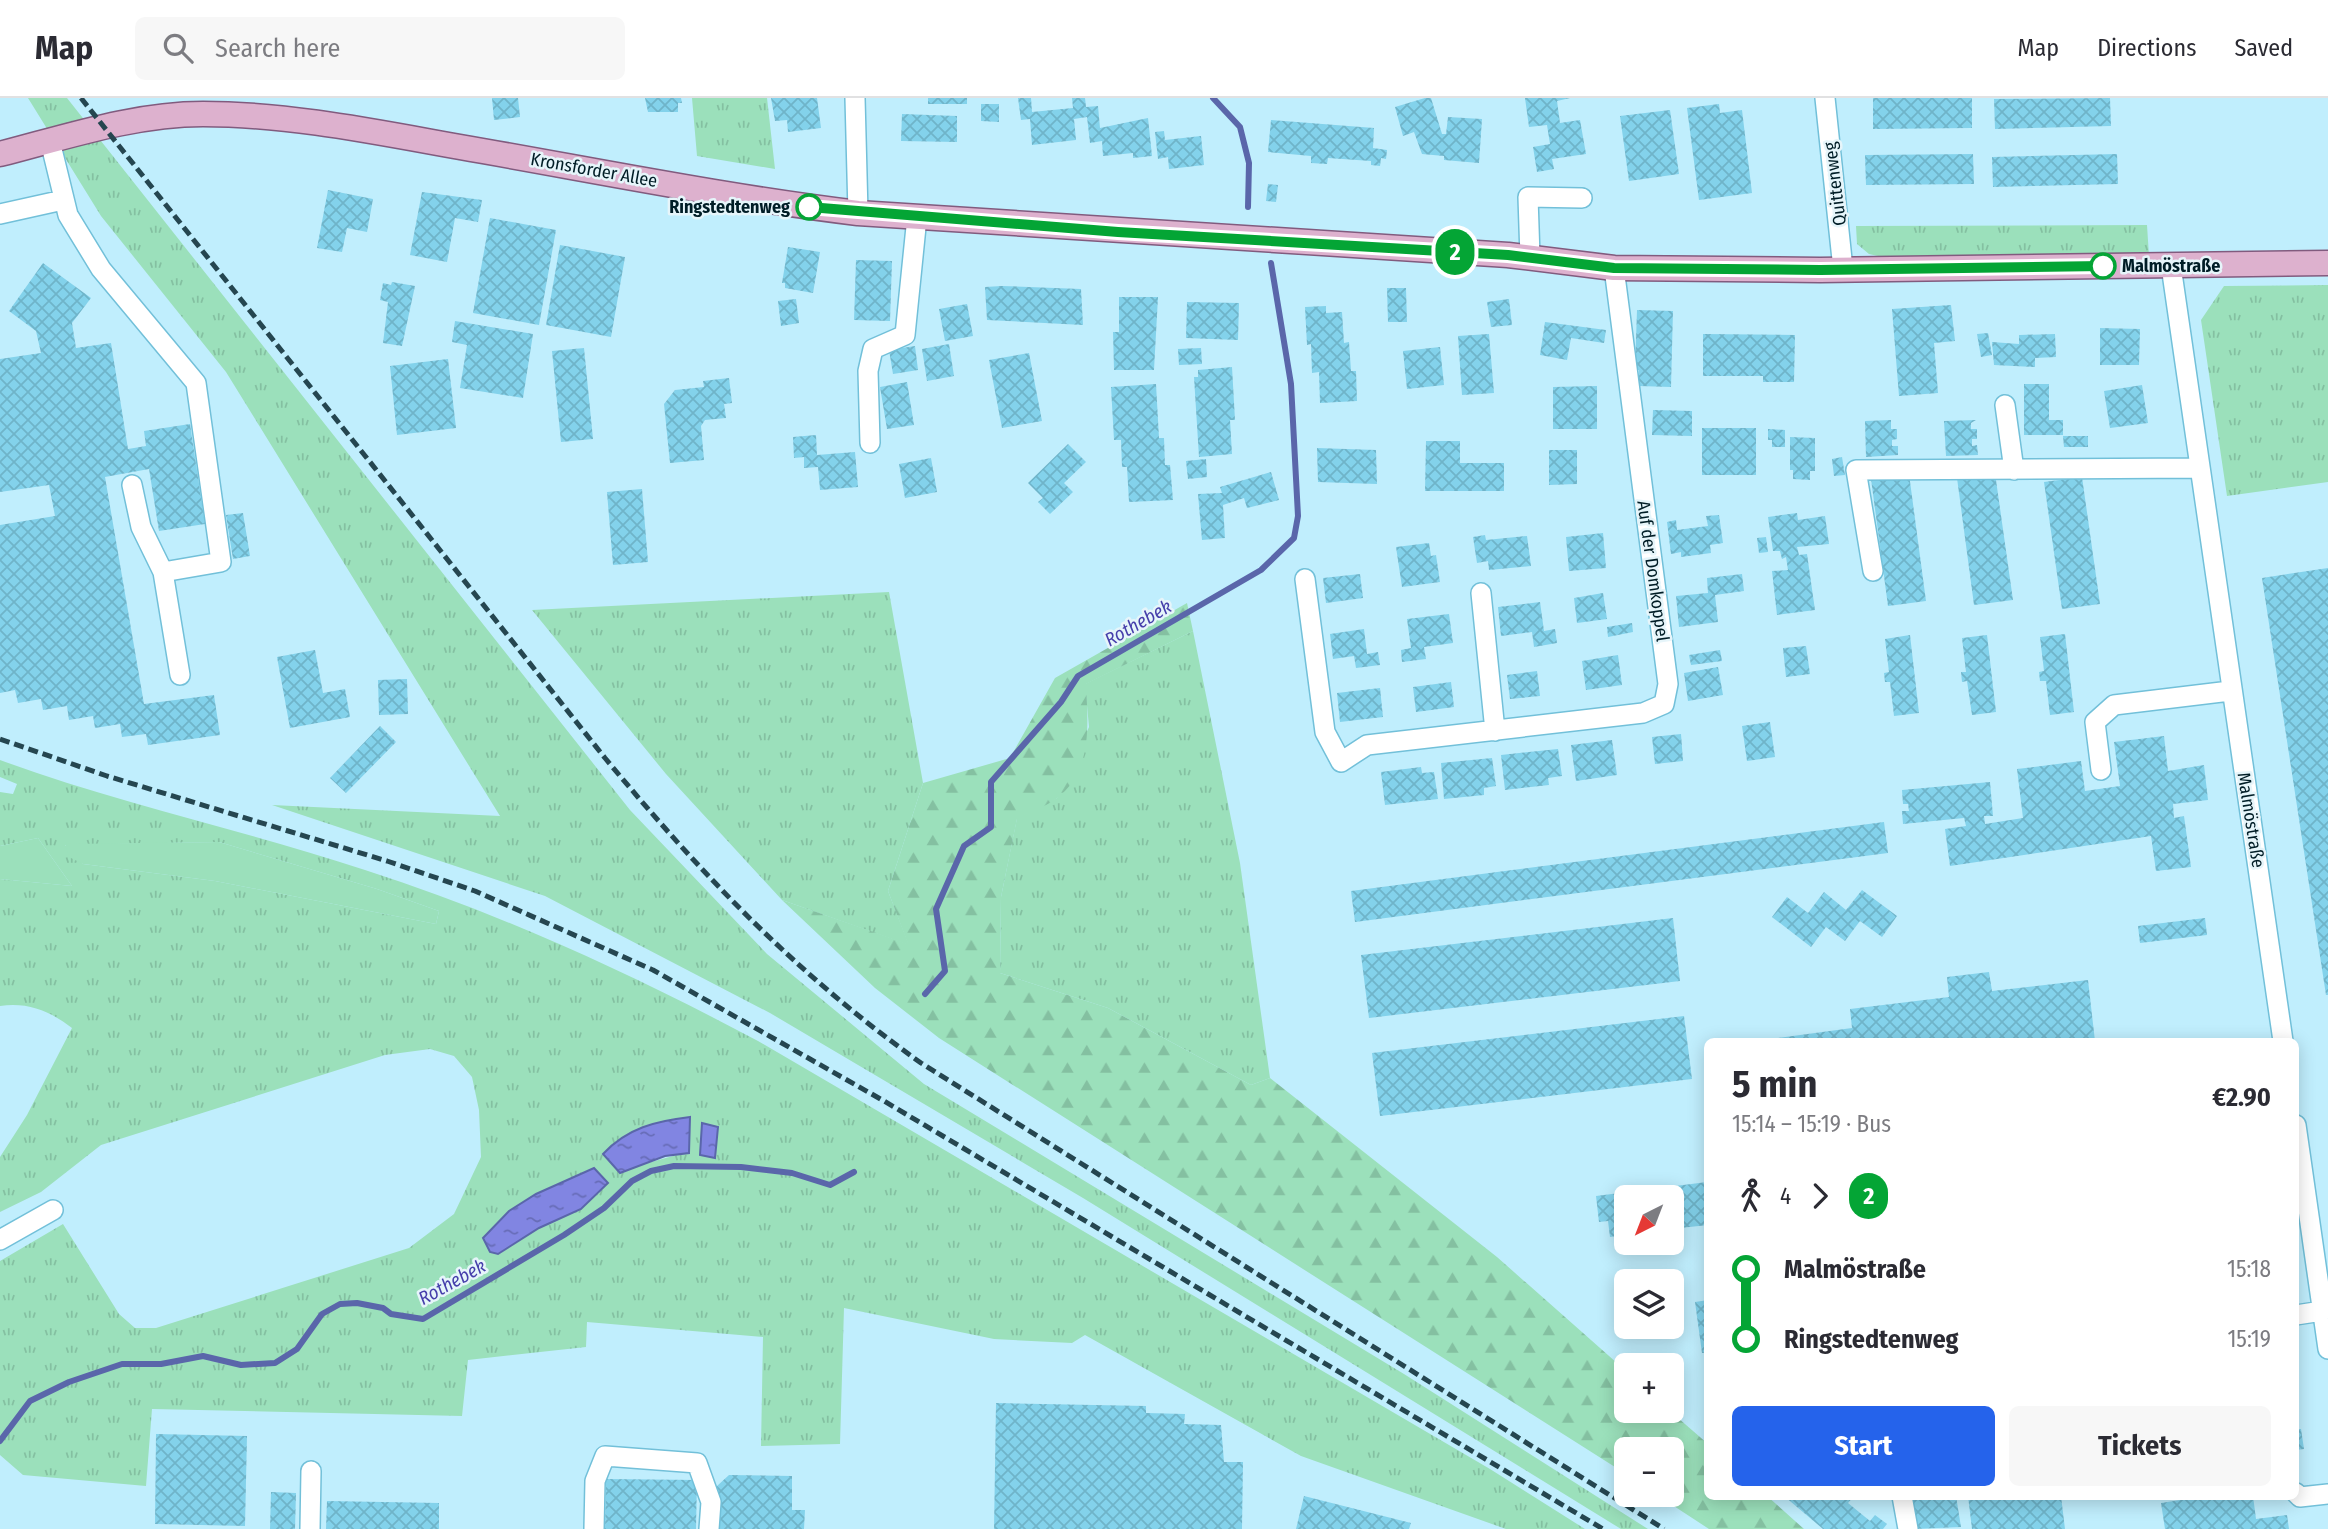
<!DOCTYPE html>
<meta charset="utf-8">
<style>
:root{--surface:#fff;--page:#f7f7f7;--text:#2b2b33;--muted:#7c7c81;--line:#e1e1e2;--accent:#2563eb}
body{margin:0;font-family:"Fira Sans Condensed",sans-serif;background:var(--page);color:var(--text);height:100vh;display:flex;flex-direction:column;font-size:26px;white-space:nowrap}
*{box-sizing:border-box;margin:0}
p{font-size:23px;color:var(--muted)}
.icon{flex:none;width:38px;height:38px;fill:none;stroke:currentColor;stroke-width:2;stroke-linecap:round;stroke-linejoin:round}
.map{position:relative;flex:1;overflow:hidden}
.details{position:absolute;left:1704px;top:940px;width:595px;height:462px;display:flex;flex-direction:column;background:var(--surface);border-radius:10px;box-shadow:0 4px 18px #0003}
.details>*{flex:none}
.badge{padding:0 14px;border-radius:23px;font-size:24px;line-height:46px}
.needle{width:46px;rotate:222deg}
.controls{position:absolute;left:1614px;top:1087px;display:grid;gap:14px}
.controls a{display:grid;place-items:center;width:70px;height:70px;border-radius:10px;background:var(--surface);box-shadow:0 4px 18px #0003;font-size:35px}
.map>.badge{position:absolute;translate:-50% -50%;box-shadow:0 0 0 4px #fff}
.legs{display:flex;align-items:center;gap:10px;height:77px;padding:0 28px;font-size:23px}
.legs p{margin-inline-start:auto}
.headline{display:flex;align-items:center;justify-content:space-between;height:119px;padding:0 28px}
h1{font-size:38px;font-weight:700;line-height:52px}
.primary-button{display:flex;gap:14px;margin-top:auto;padding:14px 28px}
.primary-button a{flex:1;height:80px;border-radius:10px;background:var(--accent);color:#fff;font-size:28px;font-weight:700;line-height:80px;text-align:center}
.primary-button a+a{background:var(--page);color:var(--text)}
ul{padding:0 28px;list-style:none}
li{display:flex;align-items:center;gap:24px;height:70px;font-size:26px}
li i{display:grid;place-items:center;width:10px;height:100%;margin:0 9px;background:currentColor}
li i::after{content:'';width:18px;height:18px;margin:-9px;border:5px solid;border-radius:50%;background:var(--surface)}
li p{margin-inline-start:auto}
li:first-child i{background:linear-gradient(#0000 50%,currentColor 0)}
li:last-child i{background:linear-gradient(currentColor 50%,#0000 0)}
header{display:flex;align-items:center;gap:42px;box-sizing:border-box;height:98px;padding:0 35px;background:var(--surface);border-bottom:2px solid var(--line)}
header strong{font-size:33px}
nav{display:flex;gap:38px;margin-inline-start:auto;font-size:24px}
.search{width:490px;height:63px;background:var(--page);display:flex;align-items:center;gap:18px;box-sizing:border-box;padding:0 24px;border-radius:10px;color:var(--muted);font-size:26px}
.map>svg:first-child{display:block}
.grass{fill:url(#grass-tufts);fill-rule:evenodd}
.forest{fill:url(#forest-firs)}
.garden{fill:#9be0bb}
.water{fill:url(#water-ripples);stroke:#5a66aa;stroke-width:2}
.lines{fill:none;stroke-linecap:round;stroke-linejoin:round}
.stream{stroke:#5a66aa;stroke-width:6}
.building{fill:url(#building-cross-hatch)}
.minor-casing{stroke:#72c0d9;stroke-width:22}
.major-casing{stroke:#815b7e;stroke-width:27}
.minor{stroke:#fff;stroke-width:19}
.major{stroke:#ddb1ce;stroke-width:24}
.rail{stroke:#254650;stroke-width:5;stroke-dasharray:10 5;stroke-linecap:butt}
.line-1-casing{stroke:#fff;stroke-width:16}
.line-1{stroke:#04a535;stroke-width:10}
.stop-1-dot{fill:#fff;stroke:#04a535;stroke-width:3.5}
.labels{text-anchor:middle;dominant-baseline:central;stroke-width:5;stroke-linejoin:round;paint-order:stroke}
.street-label{font-size:18px;fill:#001d26;stroke:#e6f5fa}
.stop-label{font-size:18px;font-weight:bold;fill:#001d26;stroke:#e6f5fa;text-anchor:end}
.water-label{font-size:19px;font-style:italic;fill:#463fab;stroke:#e6f5fa}
</style>
<header>
<strong>Map</strong>
<div class="search"><svg class="icon" aria-label="search" viewBox="0 0 24 24"><circle cx="10" cy="10" r="6"/><path d="M15 15l6 6"/></svg>Search here</div>
<nav><a>Map</a><a>Directions</a><a>Saved</a></nav>
</header>
<div class="map">
<svg width="2328" height="1431" viewBox="0 0 2328 1431">
<defs>
<pattern id="grass-tufts" width="24" height="20" patternUnits="userSpaceOnUse" patternTransform="scale(1.75)"><rect width="24" height="20" fill="#9be0bb"/><path d="M3 7l-1-3M5 7V3M7 7l1-3M15 17l-1-3M17 17v-4M19 17l1-3" fill="none" stroke="#84c0a1"/></pattern>
<pattern id="forest-firs" width="22" height="20" patternUnits="userSpaceOnUse" patternTransform="scale(1.75)"><rect width="22" height="20" fill="#9be0bb"/><path d="M5 1l3.5 6h-7zM16 11l3.5 6h-7z" fill="#84c0a1"/></pattern>
<pattern id="water-ripples" width="26" height="14" patternUnits="userSpaceOnUse" patternTransform="scale(1.75)"><rect width="26" height="14" fill="#8185e2"/><path d="M2 4q2-2 4 0t4 0M15 11q2-2 4 0t4 0" fill="none" stroke="#676cb7"/></pattern>
<pattern id="building-cross-hatch" width="8" height="8" patternUnits="userSpaceOnUse" patternTransform="scale(1.75)"><rect width="8" height="8" fill="#83d2eb"/><path d="M0 0l8 8M0 8l8-8" fill="none" stroke="#6fb4c9"/></pattern>
</defs>
<rect width="100%" height="100%" fill="#c0eefd"/>
<path class="grass" d="M28,0H67L630,712L767,856L924,986L1404,1276L1648,1431H1621L1083,1100L770,915L545,798L272,707L500,718L226,274L101,118Z
M692,0H767L775,71L697,58Z
M2147,127L2149,158H1878L1869,156L1857,146L1856,128Z
M2328,187V384L2227,398L2201,222L2224,188Z
M889,494L923,685L888,793L909,847L782,802L666,676L532,512Z
M1193,533L1240,765L1270,980L1251,987L1108,910L1000,875L1001,799L1017,720L1057,700L1089,629L1085,586Z
M0,662C119,706 245,732 365,772C502,816 632,876 758,943L1490,1371L1585,1431H1506L1301,1358L1085,1237L1072,1245L994,1241L844,1210L840,1346L761,1348L763,1239L587,1224L586,1249L468,1262L462,1318L152,1311L146,1388L23,1377L0,1357V1163L63,1126L119,1216L135,1230H156L409,1150L454,1116L481,1059L479,1012L472,979L454,958L430,951L385,957L101,1047L41,1094L0,1114V1059L27,1017L72,930C50,913 28,904 0,908V781L72,788L38,740L0,748V694L13,696L17,686L0,679ZM219,744L377,791L439,813L436,826L215,783L83,766L65,747ZM689,1019L688,1054L636,1068ZM607,1084L581,1111L539,1130L499,1156L490,1154L483,1140C526,1094 545,1086 607,1084Z"/>
<path class="forest" d="M1187,505L1193,533L1086,586C1088,627 1093,673 1056,701C1045,709 1029,714 1017,721L1001,799L1000,875L1108,910L1251,987L1270,980L1497,1159L1626,1273V1312L1670,1313L1708,1346V1398H1767L1804,1431H1709L1657,1397L1671,1396V1351H1626V1376L939,940L875,890L782,802L908,846L888,793L923,685L1010,660L1055,580Z"/>
<path class="garden" d="M38,740L72,788L0,781V748Z
M219,744L377,791L439,813L436,826L215,783L83,766L69,759L65,746Z"/>
<path class="water" d="M690,1019L689,1055L665,1058L620,1075L603,1056C627,1030 656,1023 690,1019Z
M702,1025L718,1029L715,1060L700,1057Z
M594,1070L608,1085L581,1111L539,1130L498,1156L490,1154L483,1140L509,1113L536,1096Z"/>
<g class="lines">
<path class="stream" d="M1213,0L1240,29L1249,65L1248,109
M925,896L945,873L936,811L964,748L991,729V684L1061,604L1078,578L1261,472L1294,440L1298,418L1291,286L1271,165
M0,1343L30,1303L69,1284L122,1266H161L203,1258L241,1267L275,1265L297,1251L322,1216L340,1206L357,1205L383,1210L391,1216L423,1221L564,1137L604,1110L632,1083L651,1073L674,1068L741,1069L792,1075L830,1087L854,1074"/>
</g>
<path class="building" d="M492,0H518L520,19L494,22Z
M645,0H681L682,5H678V14H648Z
M771,0H817L821,30L788,34L787,22L775,23Z
M928,0H967V6H928Z
M1018,0H1031L1032,14L1073,10L1072,0H1085L1086,9L1098,8L1100,30L1148,20L1152,58L1133,60V55L1103,58L1102,43L1090,45L1087,19L1074,21L1076,42L1032,47L1030,21L1021,22Z
M1425,0H1431L1442,36H1446L1448,19L1482,21L1479,65L1444,62V58L1422,56L1414,34L1403,38L1395,9Z
M1525,0H1570L1557,3L1560,25L1580,22L1586,56L1552,61L1554,71L1537,74L1533,49L1550,46L1547,27L1529,29Z
M1873,0H1972V30L1873,31Z
M2110,0L2111,28L1995,31L1994,1Z
M981,6H999V24L981,23Z
M1719,6L1720,15L1742,12L1752,95L1699,102L1687,10Z
M1670,12L1679,76L1629,83L1620,18Z
M902,16L957,18V44L901,43Z
M1271,22L1374,30L1373,50L1387,52L1386,61L1381,60L1380,68L1371,67V63L1328,60L1327,66L1311,65V58L1268,54Z
M1164,33L1165,42L1201,38L1204,67L1169,71L1168,59L1158,61L1155,34Z
M1973,56L1974,86L1866,87L1865,57Z
M2117,56L2118,86L1993,89L1992,59Z
M1268,86L1278,87L1276,104L1266,103Z
M328,92L373,101L367,134L347,130L342,154L317,150Z
M422,94L482,102L478,124L455,120L447,164L410,157Z
M490,120L556,132L539,227L473,215Z
M560,147L625,159L611,239L546,227Z
M788,149L820,154L813,195L785,190V185H782Z
M856,162L892,163L890,223L854,222Z
M43,165L91,200L72,225L76,250L111,245L128,351L146,348L144,333L190,326L205,426L159,433L149,371L105,379L144,606L214,597L220,637L148,647L146,636L122,639L120,626L95,630L93,618L69,622L67,608L43,612L41,601L18,605L15,592L0,595V427L55,418L49,387L0,394V261L41,255L36,233L9,213Z
M392,184L415,188L402,248L383,245L388,204L380,202L383,185L391,187Z
M1002,188L1081,191L1083,227L987,222L985,189Z
M1387,190H1406L1407,224H1388Z
M1119,199H1158L1154,272H1114L1113,234H1119Z
M796,201L799,225L781,228L778,203Z
M1509,201L1512,227L1491,229L1487,204Z
M1187,204L1239,205L1238,242L1186,240Z
M967,206L973,238L945,243L939,211Z
M1951,207L1955,243L1934,245L1938,295L1899,298L1892,211Z
M1326,208V215L1342,214L1344,245L1349,244L1351,273H1356L1357,303L1320,305L1319,274L1312,275L1311,246L1307,247L1305,209Z
M1637,212L1673,213L1671,289L1639,288V272H1635Z
M455,223L533,236L523,300L460,290L467,247L452,244Z
M1545,224L1606,232L1604,245L1571,240L1567,262L1540,257Z
M2100,230L2140,231L2139,267H2100Z
M1988,235L1992,257L1981,259L1977,236Z
M1489,236L1494,295L1462,297L1458,238Z
M1703,236L1795,237L1794,284H1763V278H1703Z
M2055,236L2056,259L2035,260V269L1994,267L1992,244L2019,246V237Z
M949,246L954,278L927,283L922,251Z
M915,248L918,272L893,276L889,252Z
M1440,249L1444,287L1407,291L1403,253Z
M584,250L593,341L561,344L552,253Z
M1201,250L1202,266L1179,267L1178,251Z
M1029,255L1042,323L1002,330L989,262Z
M448,261L456,330L397,337L390,268Z
M1232,269L1235,322H1230L1232,356L1199,359L1194,279H1198V272Z
M729,280L732,305L724,306L726,320L705,322L701,328L704,362L670,365L664,306L675,292L704,289L703,283Z
M907,284L914,327L887,331L880,289Z
M1156,286L1159,340H1164L1165,367H1170L1173,402L1129,404L1127,369H1122L1121,342H1114L1111,289Z
M2024,286H2049V322H2063V337H2024Z
M2142,287L2148,325L2110,330L2104,293Z
M1597,288V331H1553V289Z
M1653,312L1692,313V338L1652,337Z
M1891,322V331H1897V341L1892,342V348H1898V357L1866,359L1865,323Z
M1976,322L1971,325V331H1977V341H1972V348L1977,347L1978,357L1946,358L1944,323Z
M1702,330H1756V377H1702Z
M1768,331L1785,332V349H1772V342H1768Z
M816,337L817,357L855,354L858,389L820,392L818,369L804,370V359L794,360L793,339Z
M2063,338H2088V349H2064Z
M1790,339L1815,340V373H1810V382L1793,381V372H1790Z
M1426,343H1460V365H1504V393H1425Z
M1068,346L1086,364L1064,385L1073,394L1050,416L1038,404L1043,400L1028,385Z
M1317,350L1376,352L1377,386L1318,384Z
M1549,352H1577V386L1549,387Z
M1842,359L1845,377L1834,378L1832,361Z
M931,360L937,394L905,400L899,366Z
M1206,361L1207,379L1188,381L1186,363Z
M1271,374L1279,402L1247,410L1244,400L1223,407L1225,440L1202,442L1198,396L1222,395L1220,389Z
M1995,375L2013,502L1974,507L1957,380Z
M1909,376L1926,503L1888,508L1871,381Z
M2082,379L2100,506L2062,511L2044,384Z
M642,391L648,464L613,467L607,394Z
M243,415L250,458L233,461L226,417Z
M1797,415L1798,422L1825,418L1829,446L1797,449L1799,457L1807,456L1815,512L1777,517L1772,473L1788,472L1786,459L1782,461L1780,453H1773L1768,419Z
M1719,417L1723,445L1710,447L1711,455L1681,459V454L1671,456L1667,424L1676,422L1677,432L1708,428L1706,418Z
M1603,435L1606,470L1569,473L1566,439Z
M1485,437L1486,442L1527,438L1531,468L1489,472L1488,463L1477,465L1473,439Z
M1766,439L1768,454L1759,455L1757,440Z
M1429,445L1431,458L1436,457L1440,484L1402,489L1396,449Z
M2328,470V897H2326L2262,480Z
M1360,476L1363,500L1326,505L1323,480Z
M1742,476L1744,493L1715,497L1718,524L1679,529L1676,498L1708,495L1707,480Z
M1603,495L1607,521L1577,525L1574,500Z
M1540,504L1544,533L1555,531L1557,545L1534,549L1532,534L1501,538L1498,509Z
M1449,516L1453,545L1424,549L1426,561L1402,564L1401,552L1411,550L1407,521Z
M1632,525L1633,534L1608,539L1607,529Z
M1364,531L1367,556L1378,554L1380,567L1356,570L1354,558L1333,561L1330,536Z
M2065,536L2074,614L2050,617L2046,583H2040L2039,574L2044,573L2040,539Z
M1910,537L1919,615L1894,618L1890,584H1885L1884,575L1889,574L1885,541Z
M1987,537L1996,614L1972,617L1967,583L1962,584L1961,574H1966L1962,540Z
M1806,548L1810,576L1786,579L1783,550Z
M315,552L323,595L345,591L350,619L290,630L277,559Z
M1720,552L1722,563L1691,567L1689,557Z
M1618,557L1622,587L1586,592L1582,563Z
M1718,569L1723,597L1688,603L1684,575Z
M1537,573L1540,598L1510,601L1507,577Z
M407,581L408,616L379,617L378,582Z
M1451,584L1454,609L1416,614L1413,589Z
M1380,590L1383,619L1340,624L1337,595Z
M1770,624L1775,659L1747,663L1742,628Z
M380,628L396,644L346,695L330,680Z
M1681,636L1683,663L1655,666L1652,639Z
M2164,638L2168,673L2204,667L2208,702L2173,706L2174,720L2184,718L2191,769L2156,773L2151,738L1950,768L1945,731L1966,728L1964,720L1903,726L1902,713H1909L1908,706H1903L1902,692L1990,684L1993,718H1984L1985,726L2023,720L2017,671L2081,663L2085,693L2120,688L2114,644Z
M1612,642L1617,677L1576,683L1571,647Z
M1558,651L1562,678L1548,680L1549,687L1505,692L1501,657Z
M1492,660L1496,688L1484,690V697L1444,701L1441,665Z
M1421,669L1422,675L1434,674L1438,701L1385,707L1381,674Z
M1884,724L1888,755L1355,824L1351,793Z
M1862,792L1897,818L1882,839L1860,823L1845,843L1826,829L1811,849L1772,819L1787,799L1808,815L1824,794L1846,812Z
M1673,820L1680,883L1369,920L1361,857Z
M2205,820L2207,837L2140,845L2138,828Z
M1989,874L1992,893L2088,882L2095,943H1756L1852,930L1850,911L1949,899L1947,879Z
M1684,918L1692,981L1380,1018L1372,955Z
M1707,1084L1708,1127L1671,1131V1099H1626V1137L1610,1139L1608,1123L1599,1124L1596,1098Z
M1708,1202V1255H1702L1695,1204Z
M996,1305L1146,1308V1315L1185,1316L1184,1326L1221,1327L1224,1364H1243L1242,1431H994Z
M2296,1331H2301L2304,1351L2296,1352Z
M156,1336L247,1338L245,1428L155,1426Z
M729,1377L792,1378V1412H805L804,1431H716L717,1388Z
M606,1381L697,1382L696,1431H605Z
M271,1394L296,1395L295,1431H270Z
M1304,1398L1411,1425L1409,1431H1296Z
M1784,1398H1854L1848,1405L1870,1423L1875,1417L1887,1426L1883,1431H1823Z
M1909,1398H1956L1961,1429L1914,1431Z
M1968,1398H2061L2065,1431H1972Z
M2206,1398H2253L2256,1421L2287,1417L2289,1431H2165L2161,1405Z
M327,1403L439,1405V1431H326Z"/>
<g class="lines">
<defs>
<path id="minor" d="M855,0L858,115
M1825,0L1843,171
M50,43L68,117L101,171L196,285L221,464L163,474L180,577
M0,116L63,102
M1530,159L1528,99L1582,100
M2171,168L2283,943
M2005,307L2014,372
M870,345L868,273L873,251L905,237L917,119
M132,387L141,429L163,474
M1873,473L1856,372L2200,370
M1305,481L1325,634L1341,664L1367,647L1643,615L1664,606L1668,586L1614,170
M1481,495L1495,633
M2101,672L2095,624L2114,607L2230,593
M2296,1027L2328,1251
M0,1142L53,1112
M2296,1217L2322,1213
M2296,1395L2300,1399L2328,1396
M1902,1398L1908,1431
M310,1431L311,1373
M594,1431L595,1383L605,1358L697,1365L711,1404L709,1431"/>
<path id="major" d="M0,56C66,39 134,16 203,16C289,16 376,34 460,49C593,72 725,99 858,115L1508,157L1614,170L1820,172L2328,165"/>
</defs>
<use href="#minor" class="minor-casing"/>
<use href="#major" class="major-casing"/>
<use href="#minor" class="minor"/>
<use href="#major" class="major"/>
<path class="rail" d="M81,0L605,660C703,778 795,875 921,965L1664,1431
M0,641L107,678L387,763L475,793L653,872L884,1003L1603,1431"/>
</g>
<g class="lines">
<defs>
<path id="line-1" d="M809,109L1118,134L1508,157L1614,170L1820,172L2103,168"/>
</defs>
<use href="#line-1" class="line-1-casing"/>
<use href="#line-1" class="line-1"/>
</g>
<g class="stop-1-dot">
<circle cx="809" cy="109" r="12"/>
<circle cx="2103" cy="168" r="12"/>
</g>
<g class="labels">
<g class="street-label">
<text transform="translate(594 72) rotate(10)">Kronsforder Allee</text>
<text transform="translate(1835 86) rotate(-97)">Quittenweg</text>
<text transform="translate(1653 473) rotate(82)">Auf der Domkoppel</text>
<text transform="translate(2251 722) rotate(81)">Malmöstraße</text>
</g>
<g class="stop-label">
<text x="790" y="109">Ringstedtenweg</text>
<text x="2122" y="168" text-anchor="start">Malmöstraße</text>
</g>
<g class="water-label">
<text transform="translate(1138 525) rotate(-30)">Rothebek</text>
<text transform="translate(452 1184) rotate(-29)">Rothebek</text>
</g>
</g>
</svg>
<div class="controls">
<a><svg class="needle" viewBox="-14 -14 28 28"><path d="M0-13l5 13h-10z" fill="#e53935"/><path d="M0 13l5-13h-10z" fill="#7c7c81"/></svg></a>
<a><svg class="icon" aria-label="layers" viewBox="0 0 24 24"><path d="M12 4l9 5-9 5-9-5zM3 14l9 5 9-5"/></svg></a>
<a>+</a>
<a>−</a>
</div>
<b class="badge" style="left:1455px;top:154px;background:#04a535;color:#fff">2</b>
<section class="details">
<div class="headline"><div><h1>5 min</h1><p>15:14 – 15:19 · Bus</p></div><b>€2.90</b></div>
<div class="legs"><svg class="icon" aria-label="walk" viewBox="0 0 24 24"><circle cx="13" cy="4" r="2"/><path d="M13 8l-2 6 4 7M11 14l-3 7M7 12l3-4h3l4 4"/></svg>4<svg class="icon" aria-label="forward" viewBox="0 0 24 24"><path d="M9 5l7 7-7 7"/></svg><b class="badge" style="background:#04a535;color:#fff">2</b></div>
<ul>
<li><i style="color:#04a535"></i><b>Malmöstraße</b><p>15:18</p></li>
<li><i style="color:#04a535"></i><b>Ringstedtenweg</b><p>15:19</p></li>
</ul>
<div class="primary-button"><a>Start</a><a>Tickets</a></div>
</section>
</div>
